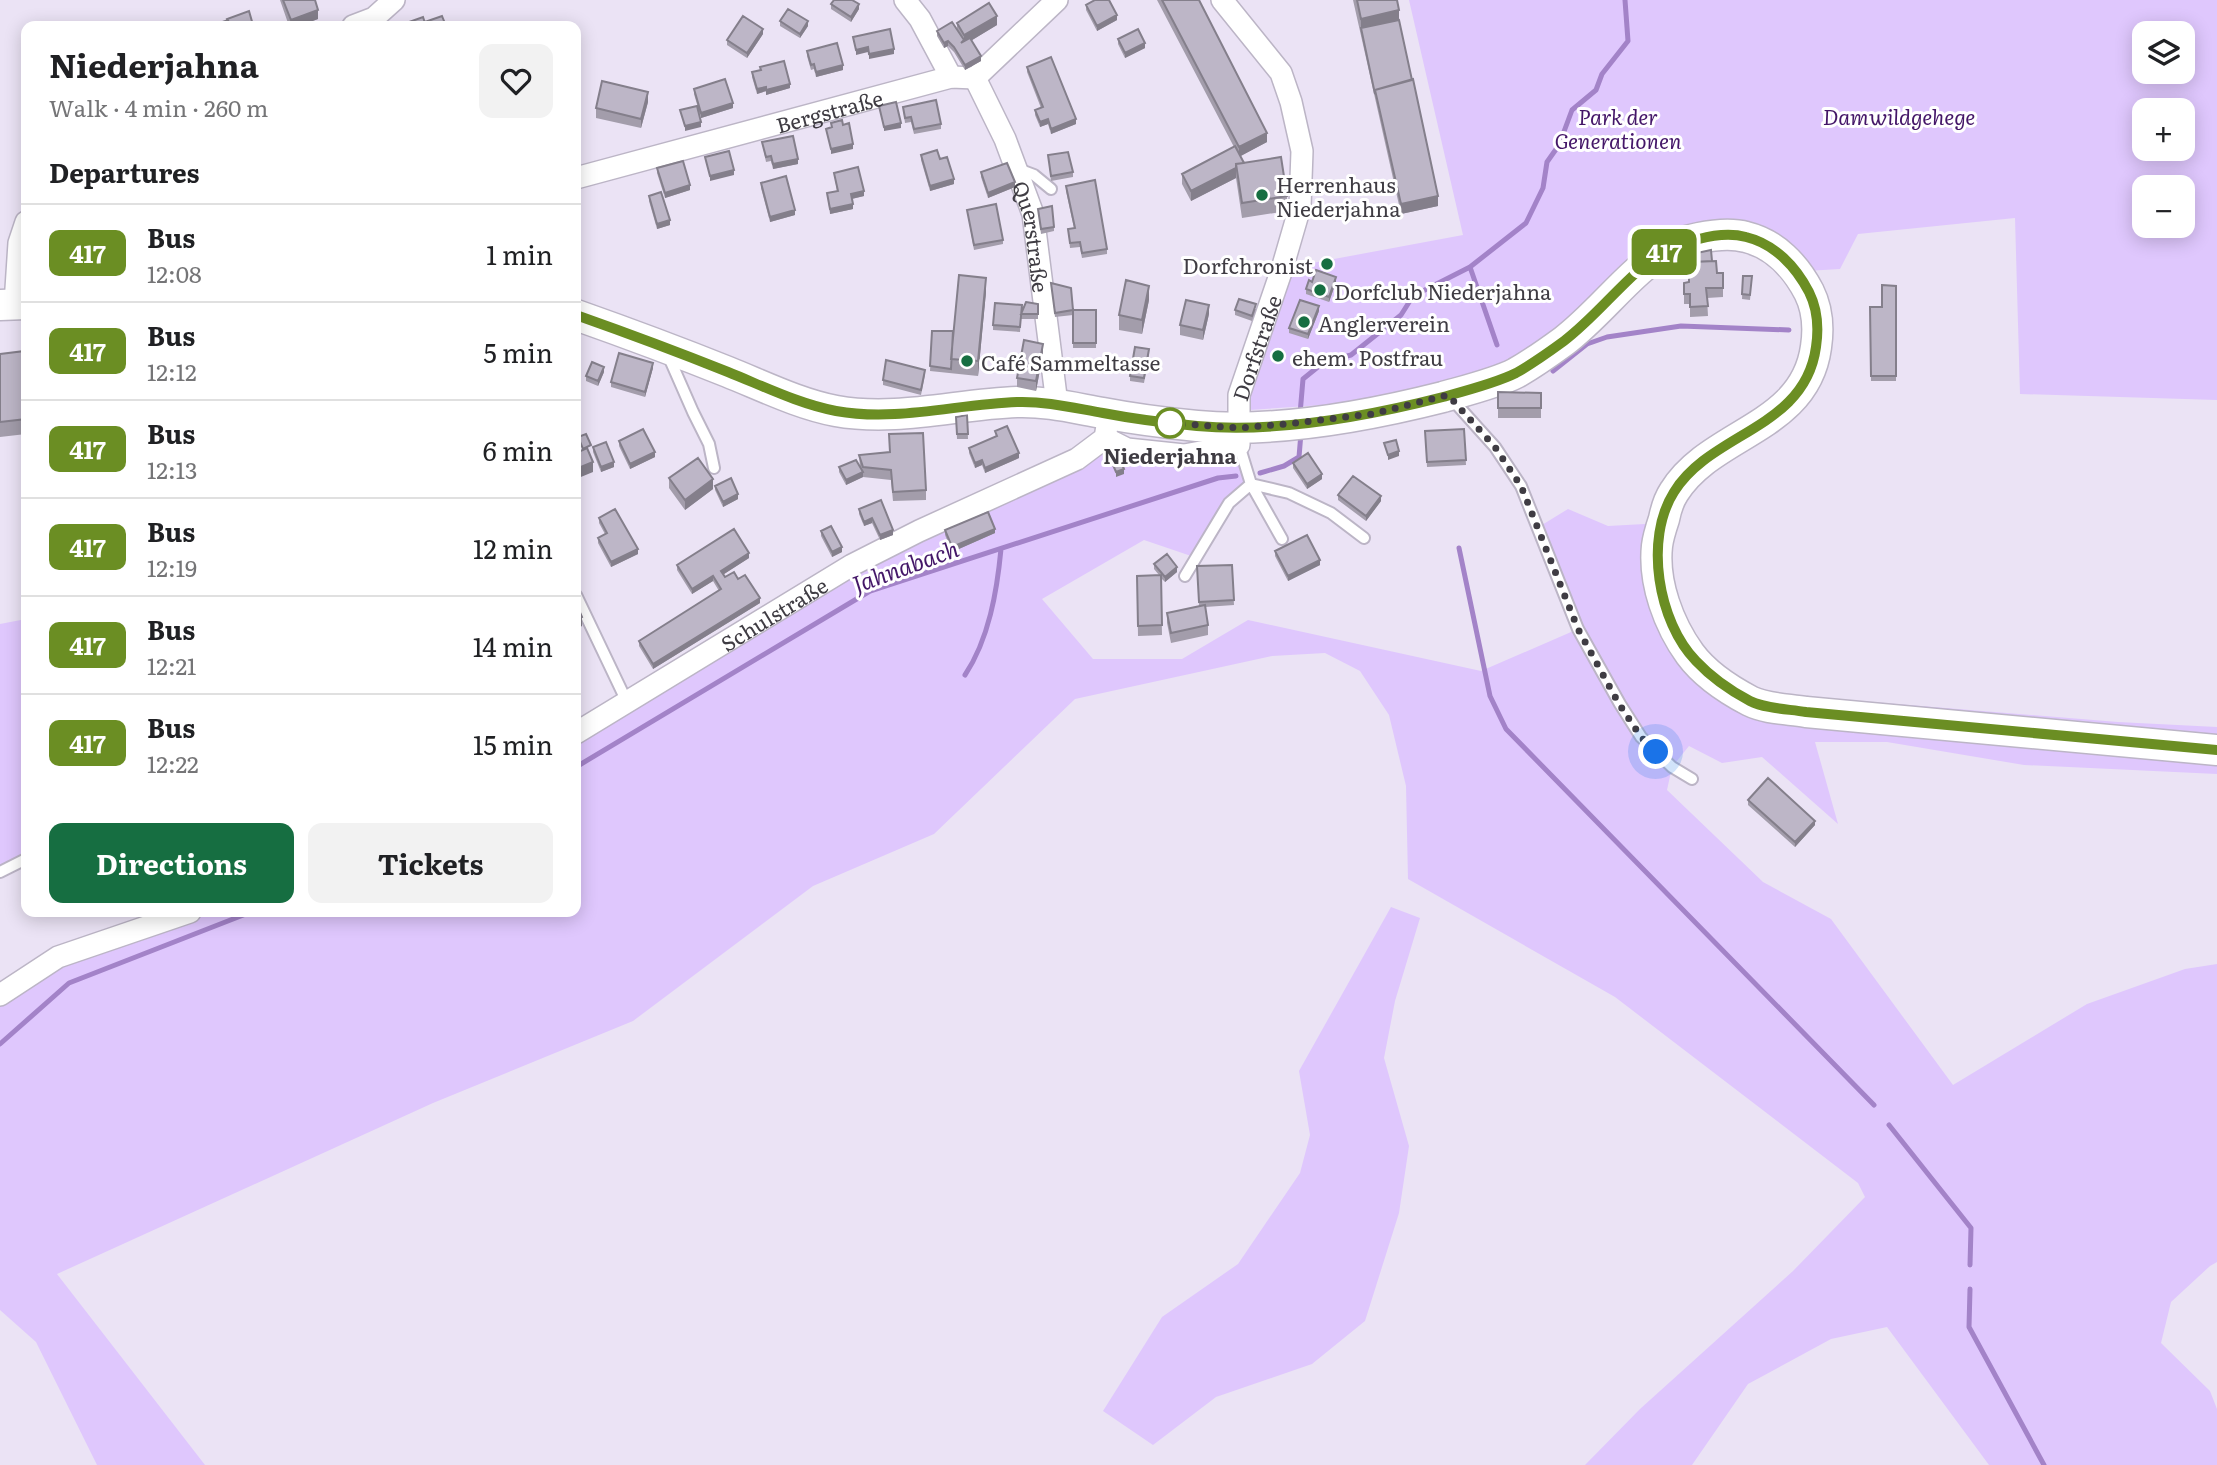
<!DOCTYPE html>
<meta charset="utf-8">
<style>
:root{--surface:#fff;--page:#f2f2f2;--text:#202124;--muted:#757577;--line:#e0e0e0;--accent:#166e41}
body{margin:0;font-family:Literata,serif;background:var(--page);color:var(--text);height:100vh;display:flex;flex-direction:column;font-size:26px;white-space:nowrap}
*{box-sizing:border-box;margin:0}
p{font-size:23px;color:var(--muted)}
.icon{flex:none;width:38px;height:38px;fill:none;stroke:currentColor;stroke-width:2;stroke-linecap:round;stroke-linejoin:round}
.map{position:relative;flex:1;overflow:hidden}
.sheet{position:absolute;left:21px;top:21px;width:560px;height:896px;display:flex;flex-direction:column;background:var(--surface);border-radius:14px;box-shadow:0 4px 18px #0003}
.sheet>*{flex:none}
.badge{padding:0 14px;border-radius:10px;font-size:24px;line-height:46px}
.controls{position:absolute;left:2132px;top:21px;display:grid;gap:14px}
.controls a{display:grid;place-items:center;width:63px;height:63px;border-radius:14px;background:var(--surface);box-shadow:0 4px 18px #0003;font-size:35px}
.you{position:absolute;width:35px;height:35px;margin:-18px;border:5px solid #fff;border-radius:50%;background:#1a73e8;box-shadow:0 0 0 10px #1a73e833}
.map>.badge{position:absolute;translate:-50% -50%;box-shadow:0 0 0 4px #fff}
h2{padding:0 28px;font-size:26px;line-height:63px}
.round{display:grid;place-items:center;flex:none;width:74px;height:74px;border-radius:14px;background:var(--page)}
.overview{display:flex;align-items:center;justify-content:space-between;height:119px;padding:0 28px}
h1{font-size:33px;font-weight:700;line-height:52px}
.cta{display:flex;gap:14px;margin-top:auto;padding:14px 28px}
.cta a{flex:1;height:80px;border-radius:14px;background:var(--accent);color:#fff;font-size:28px;font-weight:700;line-height:80px;text-align:center}
.cta a+a{background:var(--page);color:var(--text)}
ul{padding:0;list-style:none}
li{display:flex;align-items:center;gap:21px;height:98px;padding:0 28px;border-top:2px solid var(--line)}
li div{flex:1}
li b{display:block;font-size:26px}
li em{font-style:normal}
li .badge{min-width:77px;font-weight:700;text-align:center}
.map>svg:first-child{display:block}
.green{fill:#dfc7fd;fill-rule:evenodd}
.lines{fill:none;stroke-linecap:round;stroke-linejoin:round}
.stream{stroke:#a383c8;stroke-width:5}
.lane-casing{stroke:#bcb5c6;stroke-width:14}
.street-casing{stroke:#bcb5c6;stroke-width:24}
.secondary-casing{stroke:#bcb5c6;stroke-width:33}
.lane{stroke:#fff;stroke-width:10}
.street{stroke:#fff;stroke-width:21}
.secondary{stroke:#fff;stroke-width:30}
.wall{fill:#a39dab}
.shaded-wall{fill:#847f8b}
.building{fill:#bdb6c7;stroke:#847f8b;stroke-width:2}
.line-casing{stroke:#fff;stroke-width:16}
.line{stroke:#6b8e23;stroke-width:10}
.walk{stroke:#3f3c43;stroke-width:7;stroke-dasharray:0 12.6}
.poi-dot{fill:#166e41;stroke:#fff;stroke-width:2.5}
.stop-dot{fill:#fff;stroke:#6b8e23;stroke-width:3.5}
.labels{text-anchor:middle;dominant-baseline:central;stroke-width:6;stroke-linejoin:round;paint-order:stroke}
.street-label{font-size:21px;fill:#3f3c43;stroke:#fff}
.park-label{font-size:21px;font-style:italic;fill:#441668;stroke:#fff}
.poi-label{font-size:21px;fill:#3f3c43;stroke:#fff;text-anchor:start}
.stop-label{font-size:21px;font-weight:bold;fill:#3f3c43;stroke:#fff}
.water-label{font-size:23px;font-style:italic;fill:#441768;stroke:#fff}
</style>
<div class="map">
<svg width="2217" height="1465" viewBox="0 0 2217 1465">
<rect width="100%" height="100%" fill="#ebe3f5"/>
<path class="green" d="M1409,0H2217V400L2020,394L2015,218L1858,234L1840,269L1806,271L1716,225L1512,366L1397,400L1249,410L1243,401L1291,267L1463,235ZM2144,33H2182V72H2144ZM2144,110H2182V149H2144ZM2144,187H2182V226H2144Z
M1105,438L1127,449L1239,445L1251,484L1229,503L1197,558L1144,540L1042,599L1093,659H1182L1248,620L1481,671L1578,629L1537,528L1568,509L1608,526L1663,523L1670,617L1733,681L1787,695L2118,722L2217,727V774L2024,765L1887,742H1815L1838,824L1762,757L1722,763L1689,746L1672,767L1667,790L1763,882L1831,919L1953,1085L2087,1004L2185,969L2217,964V1262L2210,1266L2171,1302L2161,1343L2210,1391L2217,1409V1465H1989L1887,1327L1831,1339L1748,1384L1692,1465H1585L1640,1409L1793,1271L1865,1197L1858,1183L1615,997L1408,879L1406,786L1389,715L1360,671L1325,653L1272,656L1075,699L934,834L813,886L633,1021L433,1103L57,1274L205,1465H97L36,1342L0,1310V995L58,957L190,912H576V733L733,637Z
M26,619V859L0,872V624Z
M1391,907L1420,918L1395,1001L1384,1058L1409,1146L1399,1213L1365,1321L1312,1364L1216,1397L1153,1445L1103,1411L1162,1317L1238,1264L1300,1173L1310,1135L1299,1071Z"/>
<g class="lines">
<path class="stream" d="M1470,267L1497,345
M1553,371L1587,344L1607,337L1681,326L1789,330
M1300,414L1303,379L1324,362L1351,355L1401,315L1413,296L1470,267L1526,223L1543,188L1547,162L1559,145L1572,110L1596,90L1602,74L1628,41L1625,0
M1260,473L1284,466L1299,457L1301,433
M1459,548L1490,696L1506,729L1874,1105
M965,675C989,639 997,591 1001,549
M576,767L870,591L1218,478L1236,476
M0,1044L69,983L251,912
M1889,1125L1971,1228L1970,1265
M1970,1289L1969,1327L2044,1465"/>
<defs>
<path id="lane" d="M1018,169L1034,175L1051,189
M668,355L693,412L709,444L714,468
M1450,397L1495,447L1521,486L1578,629L1620,704L1641,737L1672,767L1692,779
M1239,445L1251,484L1282,539
M1185,576L1229,503L1251,484L1289,493L1331,513L1364,538
M576,595L627,702
M0,872L26,859"/>
<g id="street">
<path d="M905,0L920,19L951,77"/>
<path d="M353,26L374,18L394,0"/>
<path id="s1" d="M975,78L1005,139L1033,214L1057,404"/>
<path id="s2" d="M576,178L951,77L975,78L1057,0"/>
<path d="M15,304L19,243L26,222"/>
<path id="s3" d="M1105,438L1127,449L1184,455L1239,445V395L1282,269L1300,207L1302,151L1291,102L1281,73L1222,0"/>
<path id="s4" d="M576,733L852,565L919,531L1077,459L1105,438L1109,414"/>
<path d="M0,995L58,957L190,912"/>
</g>
<path id="secondary" d="M0,305L26,304
M576,315C627,333 678,352 728,372C763,386 799,404 836,411C897,422 957,404 1017,402C1046,401 1074,408 1103,413C1134,419 1166,423 1197,426C1275,433 1368,416 1443,397C1464,391 1497,383 1516,373C1532,364 1549,352 1564,341C1602,312 1630,270 1672,246C1680,242 1690,240 1699,238C1714,235 1731,233 1746,237C1775,244 1796,267 1809,292C1818,310 1819,327 1816,347C1805,429 1711,432 1674,492C1668,501 1666,509 1664,519C1661,528 1658,537 1657,546C1653,583 1669,625 1690,654C1704,673 1729,690 1750,701C1766,709 1789,709 1806,712L2217,750"/>
</defs>
<use href="#lane" class="lane-casing"/>
<use href="#street" class="street-casing"/>
<use href="#secondary" class="secondary-casing"/>
<use href="#lane" class="lane"/>
<use href="#street" class="street"/>
<use href="#secondary" class="secondary"/>
</g>
<path class="wall" d="M280,0H315L318,19L299,26H289Z
M1157,0H1199L1267,142L1240,156L1244,163L1287,196V211L1242,218L1236,178L1191,201L1182,184V174L1234,147Z
M1353,0H1397L1399,20L1438,206L1401,214Z
M831,4L859,9L851,22L831,9Z
M1086,5L1117,20L1097,31L1086,10Z
M780,21L808,26L800,38L780,26Z
M957,23L997,25L972,40L981,61L965,70L954,52L948,46L944,48L937,36V31L957,29Z
M763,34L747,58L727,45V40Z
M1118,39L1145,48L1125,58L1118,44Z
M807,51L843,70L816,77L814,69L811,70L807,56Z
M760,67L790,88L766,95V91L757,94L752,77V72L760,70Z
M1027,67L1076,124L1051,134L1048,124L1040,127L1035,115V110L1041,108L1027,72Z
M694,89L733,108L701,118L694,94Z
M648,102L641,128L596,118V108Z
M903,107L941,124V129L914,134L911,122L905,123Z
M762,142L798,164L773,169L771,161L766,162Z
M921,155L940,159L954,184L930,191L921,160Z
M1048,155L1073,172V177L1051,181Z
M657,168L690,190L665,198L657,173Z
M981,172L1015,187L988,198L981,177Z
M834,173L864,196L852,199L853,209L830,214L827,193L837,191Z
M761,183L795,215L770,222L761,188Z
M1066,186L1107,249V254L1082,258L1080,247L1070,248L1068,229L1074,228L1066,191Z
M649,196L670,225L657,229L649,201Z
M1038,209L1054,227V231L1041,234Z
M967,210L1003,240V244L974,250Z
M1712,261L1717,273H1723V297L1707,298L1708,316L1690,317V304H1684V293L1689,283Z
M1743,276H1752L1750,300L1742,299Z
M1312,282H1336L1329,302L1306,294V289Z
M1051,283L1073,310H1096V348H1073V315L1055,317Z
M1896,286V381H1871L1870,307H1882Z
M986,292L978,376L930,371L932,331H953Z
M1149,300L1142,334L1119,330V315Z
M1038,304V319H1021L1020,332L993,330V325L1022,312Z
M1256,309L1252,321L1235,315V310Z
M1319,311L1308,339L1289,333V328Z
M1209,314L1203,340L1180,335V325Z
M0,354L26,358V434L0,437Z
M1043,354L1036,391L1017,387V378Z
M1149,354L1144,383L1130,381V376Z
M653,368L645,397L611,387V382Z
M604,372L598,386L586,381V376Z
M925,375L921,395L883,385V380Z
M1498,392L1541,393V418H1498Z
M967,415L968,439H957L956,417Z
M1464,429L1466,465L1427,467L1425,431Z
M995,431L1019,458L985,473L982,465L975,468L969,453V448L996,437Z
M619,441L655,457L630,469L619,446Z
M593,447L614,467L601,472L593,452Z
M890,452L926,490V500L893,501L891,480L863,477L846,485L839,472V467H860L859,455Z
M1293,463L1322,479L1307,489L1293,468Z
M669,478L713,489L685,510L669,488Z
M715,486L738,499L723,507L715,490Z
M1338,495L1381,501L1366,521L1338,500Z
M859,509L893,535L880,540L872,523L864,526L859,514Z
M599,518L638,554L611,567L598,543V538L605,534L599,523Z
M945,530L995,533L952,552L945,535Z
M821,531L842,552L832,557L821,536Z
M1275,551L1320,565L1288,581L1275,556Z
M749,558L724,574L725,577L738,579L760,603L653,669L639,646V641L719,591L713,581L692,594L677,570V565Z
M1154,564L1177,572L1165,582L1161,578L1162,635L1138,636L1137,576L1159,575L1154,569Z
M1232,565L1234,605L1205,607L1208,625V635L1171,643L1167,623V613L1199,606L1197,566Z
M1748,800L1815,825L1795,847L1748,805Z"/>
<path class="shaded-wall" d="M859,4V9L851,22V17Z
M318,10V19L299,26H291V20Z
M1399,10V25L1361,28V33V19Z
M1117,15V20L1097,31V26Z
M997,16V25L964,45L961,43L964,40V35Z
M808,21V26L800,38V34Z
M763,29V34L747,58V53Z
M948,41V46L944,48V43Z
M1145,43V48L1125,58V53Z
M868,47V52L856,55V50Z
M894,49V54L869,59V54Z
M981,56V61L965,70V65Z
M843,65V70L816,77V72Z
M790,84V88L766,95V90Z
M766,87V91L757,94V89Z
M648,92V102L641,128V119Z
M733,103V108L701,118V113Z
M1048,119V124L1040,127V122Z
M1076,119V124L1051,134V129Z
M701,122V127L685,131V126Z
M901,123V128L884,131V127Z
M1267,133V142L1239,157V147Z
M853,144V149L831,154V149Z
M798,159V164L773,169V164Z
M1236,168V178L1191,201V191Z
M734,170V175L710,181V176Z
M954,179V184L930,191V186Z
M1015,182V187L988,198V193Z
M690,185V190L665,198V193Z
M864,191V196L851,199V194Z
M1438,196V206L1401,214V204Z
M853,204V209L830,214V209Z
M795,210V215L770,222V217Z
M670,220V225L657,229V224Z
M1336,277V282L1329,302V297Z
M986,278V292L978,376V361Z
M1149,286V300L1142,334V320Z
M1209,305V314L1203,340V330Z
M1319,306V311L1308,339V334Z
M1043,344V354L1036,391V381Z
M653,363V368L645,397V392Z
M604,367V372L598,386V381Z
M1399,451V456L1388,460V455Z
M655,452V457L630,469V464Z
M1019,453V458L985,473V468Z
M982,460V465L975,468V463Z
M593,462V472L576,479V469Z
M614,462V467L601,472V467Z
M1124,469V474L1116,477V472Z
M863,472V477L846,485V480Z
M1322,474V479L1307,489V484Z
M713,479V489L685,510V500Z
M738,494V499L723,507V502Z
M1381,496V501L1366,521V516Z
M872,518V523L864,526V522Z
M995,529V533L952,552V547Z
M893,530V535L880,540V535Z
M842,547V552L832,557V552Z
M638,549V554L611,567V562Z
M749,553V558L721,576V571Z
M1320,560V565L1288,581V576Z
M1177,567V572L1165,582V577Z
M713,576V581L692,594V589Z
M760,598V603L653,669V664Z
M582,617V626L576,630V620Z
M1815,821V825L1795,847V842Z"/>
<path class="building" d="M283,0H315L318,10L291,20Z
M834,0H852L859,4L851,17L831,4Z
M1095,0H1109L1117,15L1097,26L1086,5Z
M1162,0H1199L1267,133L1239,147Z
M1357,0H1397L1399,10L1361,19Z
M989,3L997,16L964,35L957,23Z
M788,9L808,21L800,34L780,21Z
M249,11L253,25L230,26L227,19Z
M442,16L446,26H426L425,22Z
M743,16L763,29L747,53L727,40Z
M423,17L426,26H398Z
M228,20L230,26H211Z
M1399,20L1412,80L1375,90V94L1361,28Z
M952,22L964,40L961,43L970,38L981,56L965,65L954,47L948,41L944,43L937,31Z
M890,29L894,49L869,54L868,47L856,50L853,37Z
M1138,29L1145,43L1125,53L1118,39Z
M837,43L843,65L816,72L814,64L811,65L807,51Z
M1051,57L1076,119L1051,129L1048,119L1040,122L1035,110L1043,107L1027,67Z
M784,61L790,84L766,90V87L757,89L752,72L761,70L760,67Z
M725,79L733,103L701,113L694,89Z
M1413,79L1438,196L1401,204L1375,90Z
M602,81L648,92L641,119L596,108Z
M936,100L941,124L914,129L911,117L905,118L903,107Z
M896,102L901,123L884,127L879,106Z
M697,106L701,122L685,126L680,110Z
M842,120L843,125L849,123L853,144L831,149L826,129L832,127L831,123Z
M793,136L798,159L773,164L771,156L766,157L762,142Z
M1235,146L1244,163L1236,164V168L1191,191L1182,174Z
M937,150L940,159L947,157L954,179L930,186L921,155Z
M729,151L734,170L710,176L705,157Z
M1068,152L1073,172L1051,176L1048,155Z
M1281,157L1287,196L1242,203L1236,164Z
M683,161L690,185L665,193L657,168Z
M1007,163L1015,182L988,193L981,172Z
M858,167L864,191L851,194L853,204L830,209L827,193L838,191L834,173Z
M786,176L795,210L770,217L761,183Z
M1095,180L1107,249L1082,253L1080,242L1070,243L1068,229L1075,228L1066,186Z
M661,192L670,220L657,224L649,196Z
M996,204L1003,240L974,245L967,210Z
M1052,206L1054,227L1041,229L1038,209Z
M1711,250L1712,261L1692,262V254Z
M1716,261L1717,273H1723V288H1706L1708,306L1690,307V294H1684V283L1689,282V270H1692V262Z
M1316,270L1336,277L1329,297L1306,289L1309,280L1312,282Z
M959,275L986,278L978,361L951,359Z
M1743,276H1752L1750,295L1742,294Z
M1126,280L1149,286L1142,320L1119,315Z
M1051,283L1071,288L1073,310H1096V343H1073V310L1055,313Z
M1882,285L1896,286V376H1871L1870,307H1882Z
M1239,299L1256,304L1252,316L1235,310Z
M1186,300L1209,305L1203,330L1180,325Z
M1300,300L1319,306L1308,334L1289,328Z
M1026,302L1038,304V314H1021Z
M995,303L1022,305L1020,327L993,325Z
M932,331H953L951,369L930,366Z
M1024,340L1043,344L1036,381L1017,378Z
M1135,347L1149,349L1144,378L1130,376Z
M25,351L26,419L0,422V354Z
M619,353L653,363L645,392L611,382Z
M886,360L925,370L921,390L883,380Z
M592,362L604,367L598,381L586,376Z
M1498,392L1541,393V408H1498Z
M967,415L968,434H957L956,417Z
M1007,426L1019,453L985,468L982,460L975,463L969,448L997,436L995,431Z
M643,429L655,452L630,464L619,441Z
M1464,429L1466,460L1427,462L1425,431Z
M923,433L926,490L893,492L891,470L863,467L859,455L890,452L889,434Z
M586,434L591,445L583,449L578,437Z
M1396,440L1399,451L1388,455L1384,443Z
M606,442L614,462L601,467L593,447Z
M587,448L593,462L576,469V453Z
M1308,453L1322,474L1307,484L1293,463Z
M698,458L713,479L685,500L669,478Z
M856,460L863,472L846,480L839,467Z
M1121,462L1124,469L1116,472L1113,465Z
M1353,476L1381,496L1366,516L1338,495Z
M731,478L738,494L723,502L715,486Z
M881,500L893,530L880,535L872,518L864,522L859,509Z
M615,509L638,549L611,562L598,538L607,533L599,518Z
M988,512L995,529L952,547L945,530Z
M831,526L842,547L832,552L821,531Z
M734,529L749,553L721,571L725,577L734,572L738,579L745,575L760,598L653,664L639,641L721,589L713,576L692,589L677,565Z
M1307,535L1320,560L1288,576L1275,551Z
M1167,554L1177,567L1165,577L1154,564Z
M1232,565L1234,600L1199,602L1197,566Z
M1161,575L1162,625L1138,626L1137,576Z
M576,603L582,617L576,620Z
M1205,605L1208,625L1171,633L1167,613Z
M1768,778L1815,821L1795,842L1748,800Z"/>
<g class="lines">
<defs>
<path id="line" d="M576,315C627,333 678,352 728,372C763,386 799,404 836,411C897,422 957,404 1017,402C1046,401 1074,408 1103,413C1134,419 1166,423 1197,426C1275,433 1369,416 1443,397C1465,391 1496,383 1516,373C1532,364 1549,352 1564,341C1602,312 1630,270 1672,246C1680,242 1690,241 1699,239C1714,235 1731,233 1746,237C1775,244 1796,267 1809,292C1818,310 1819,327 1816,347C1805,429 1711,432 1674,492C1644,539 1658,622 1696,661C1711,677 1731,691 1750,701C1766,709 1789,709 1806,712L2217,750"/>
</defs>
<use href="#line" class="line-casing"/>
<use href="#line" class="line"/>
<path class="walk" d="M1170,423L1238,428L1286,424L1372,414L1448,395L1495,447L1521,486L1578,629L1619,704L1641,737L1656,752"/>
</g>
<g class="poi-dot">
<circle cx="1262" cy="195" r="7"/>
<circle cx="1327" cy="264" r="7"/>
<circle cx="1320" cy="290" r="7"/>
<circle cx="1304" cy="322" r="7"/>
<circle cx="1278" cy="356" r="7"/>
<circle cx="967" cy="361" r="7"/>
</g>
<circle class="stop-dot" cx="1170" cy="423" r="14"/>
<g class="labels">
<g class="street-label">
<text stroke="none"><textPath href="#s2" startOffset="262">Bergstraße</textPath></text>
<text stroke="none"><textPath href="#s1" startOffset="170">Querstraße</textPath></text>
<text stroke="none"><textPath href="#s3" startOffset="238">Dorfstraße</textPath></text>
<text stroke="none"><textPath href="#s4" startOffset="231">Schulstraße</textPath></text>
</g>
<g class="park-label">
<text x="1618" y="115">Park der<tspan x="1618" dy="24">Generationen</tspan></text>
<text x="1899" y="115">Damwildgehege</text>
</g>
<g class="poi-label">
<text x="1276" y="183">Herrenhaus<tspan x="1276" dy="24">Niederjahna</tspan></text>
<text x="1313" y="264" text-anchor="end">Dorfchronist</text>
<text x="1334" y="290">Dorfclub Niederjahna</text>
<text x="1318" y="322">Anglerverein</text>
<text x="1292" y="356">ehem. Postfrau</text>
<text x="981" y="361">Café Sammeltasse</text>
</g>
<g class="stop-label">
<text x="1170" y="454">Niederjahna</text>
</g>
<g class="water-label">
<text transform="translate(905 565) rotate(-20)">Jahnabach</text>
</g>
</g>
</svg>
<div class="controls">
<a><svg class="icon" aria-label="layers" viewBox="0 0 24 24"><path d="M12 4l9 5-9 5-9-5zM3 14l9 5 9-5"/></svg></a>
<a>+</a>
<a>−</a>
</div>
<div class="you" style="left:1656px;top:752px"></div>
<b class="badge" style="left:1664px;top:252px;background:#6b8e23;color:#fff">417</b>
<section class="sheet">
<div class="overview"><div><h1>Niederjahna</h1><p>Walk · 4 min · 260 m</p></div><a class="round"><svg class="icon" aria-label="heart" viewBox="0 0 24 24"><path d="M12 20l-8-8c-3-5 5-10 8-4 3-6 11-1 8 4z"/></svg></a></div>
<h2>Departures</h2>
<ul>
<li><span class="badge" style="background:#6b8e23;color:#fff">417</span><div><b>Bus</b><p>12:08</p></div><em>1 min</em></li>
<li><span class="badge" style="background:#6b8e23;color:#fff">417</span><div><b>Bus</b><p>12:12</p></div><em>5 min</em></li>
<li><span class="badge" style="background:#6b8e23;color:#fff">417</span><div><b>Bus</b><p>12:13</p></div><em>6 min</em></li>
<li><span class="badge" style="background:#6b8e23;color:#fff">417</span><div><b>Bus</b><p>12:19</p></div><em>12 min</em></li>
<li><span class="badge" style="background:#6b8e23;color:#fff">417</span><div><b>Bus</b><p>12:21</p></div><em>14 min</em></li>
<li><span class="badge" style="background:#6b8e23;color:#fff">417</span><div><b>Bus</b><p>12:22</p></div><em>15 min</em></li>
</ul>
<div class="cta"><a>Directions</a><a>Tickets</a></div>
</section>
</div>
